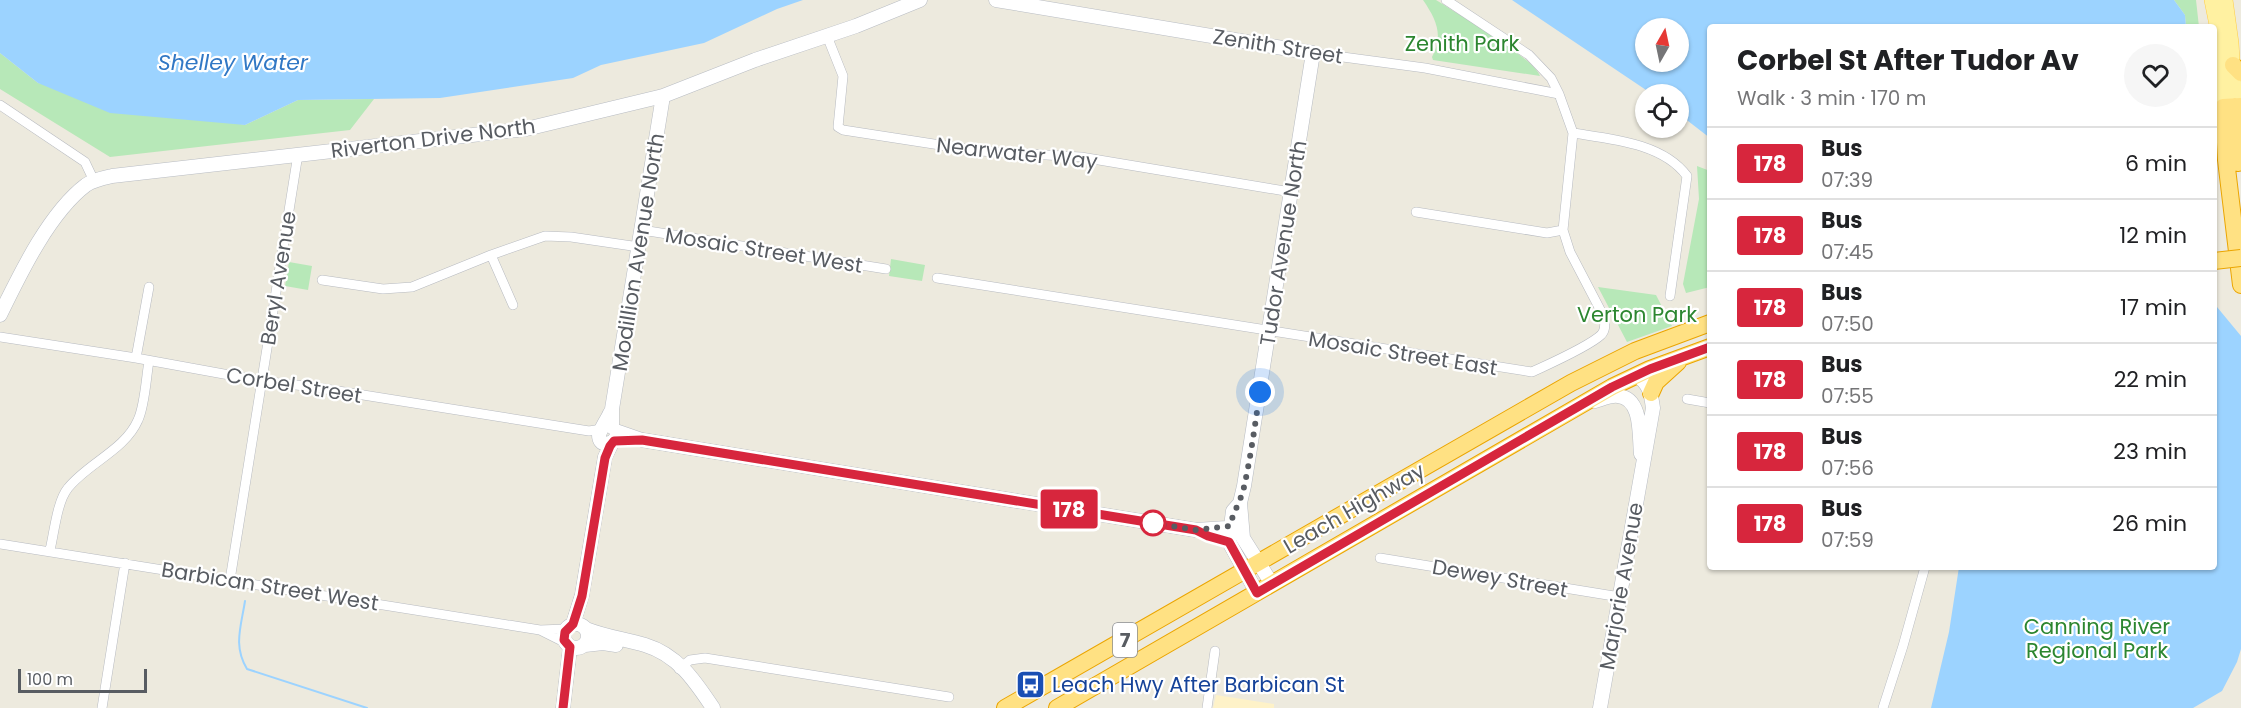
<!DOCTYPE html>
<meta charset="utf-8">
<style>
:root{--surface:#fff;--page:#f6f6f6;--text:#202124;--muted:#757577;--line:#e0e0e0}
body{margin:0;font-family:Poppins,sans-serif;background:var(--page);color:var(--text);height:100vh;display:flex;flex-direction:column;font-size:22px;white-space:nowrap}
*{box-sizing:border-box;margin:0}
p{font-size:20px;color:var(--muted)}
.icon{flex:none;width:33px;height:33px;fill:none;stroke:currentColor;stroke-width:2;stroke-linecap:round;stroke-linejoin:round}
.map{position:relative;flex:1;overflow:hidden}
.sheet{position:absolute;left:1707px;top:24px;width:510px;height:546px;display:flex;flex-direction:column;background:var(--surface);border-radius:6px;box-shadow:0 2px 4px #0004}
.sheet>*{flex:none}
.badge{padding:0 12px;border-radius:4px;font-size:21px;line-height:39px}
.needle{width:39px;rotate:9deg}
.controls{position:absolute;left:1635px;top:18px;display:grid;gap:12px}
.controls a{display:grid;place-items:center;width:54px;height:54px;border-radius:50%;background:var(--surface);box-shadow:0 2px 4px #0004;font-size:30px}
.scale{position:absolute;left:18px;bottom:15px;width:129px;box-sizing:border-box;padding-left:6px;border:3px solid #585c62;border-top:0;font-size:16px;line-height:21px;white-space:nowrap;color:#585c62;-webkit-text-stroke:4px #fff;paint-order:stroke}
.you{position:absolute;width:30px;height:30px;margin:-15px;border:4px solid #fff;border-radius:50%;background:#1a73e8;box-shadow:0 0 0 9px #1a73e833}
.map>.badge{position:absolute;translate:-50% -50%;box-shadow:0 0 0 3px #fff}
.round{display:grid;place-items:center;flex:none;width:63px;height:63px;border-radius:32px;background:var(--page)}
.overview{display:flex;align-items:center;justify-content:space-between;height:102px;padding:0 30px}
h1{font-size:28px;font-weight:700;line-height:45px}
ul{padding:0;list-style:none}
li{display:flex;align-items:center;gap:18px;height:72px;padding:0 30px;border-top:2px solid var(--line)}
li div{flex:1}
li b{display:block;font-size:22px}
li em{font-style:normal}
li .badge{min-width:66px;font-weight:700;text-align:center}
.map>svg:first-child{display:block}
.green{fill:#b7e8b8}
.sand{fill:#fef2c8}
.water{fill:#9cd3ff;fill-rule:evenodd}
.lines{fill:none;stroke-linecap:round;stroke-linejoin:round}
.stream{stroke:#9cd3ff;stroke-width:2}
.street-casing{stroke:#b7bac0;stroke-width:10}
.secondary-casing{stroke:#b8bcc3;stroke-width:15}
.primary-casing{stroke:#ffcd45;stroke-width:16}
.highway-casing{stroke:#eba500;stroke-width:18}
.street{stroke:#fff;stroke-width:9}
.secondary{stroke:#fff;stroke-width:14}
.primary{stroke:#fff1a1;stroke-width:15}
.highway{stroke:#ffe183;stroke-width:16}
.highway-bridge-casing{stroke:#eba500;stroke-width:18;stroke-linecap:butt}
.highway-bridge{stroke:#ffe183;stroke-width:16}
.line-casing{stroke:#fff;stroke-width:14}
.line{stroke:#d7263d;stroke-width:9}
.walk{stroke:#585c62;stroke-width:6;stroke-dasharray:0 10.8}
.stop-dot{fill:#fff;stroke:#d7263d;stroke-width:3}
.labels{text-anchor:middle;dominant-baseline:central;stroke-width:4.5;stroke-linejoin:round;paint-order:stroke}
.shield{fill:#fff;stroke:#8a8d91;stroke-width:1.5}
.shield-label{font-size:20px;font-weight:bold;fill:#585c62}
.park-label{font-size:21px;fill:#2c8630;stroke:#fff}
.street-label{font-size:21px;fill:#585c62;stroke:#fff}
.transit-label{font-size:21px;fill:#164399;stroke:#fff;text-anchor:start}
.water-label{font-size:22px;font-style:italic;fill:#3178c5;stroke:#fff}
</style>
<div class="map">
<svg width="2241" height="708" viewBox="0 0 2241 708">
<rect width="100%" height="100%" fill="#edeade"/>
<path class="green" d="M1423,0H1436C1456,13 1534,58 1540,76L1433,60L1432,57C1444,35 1436,19 1423,0Z
M2174,0H2196L2199,27H2186L2185,15Z
M0,53L38,83L245,125L298,100L374,99L350,130L110,157L0,89Z
M1697,166L1710,171V287L1686,293L1683,284L1699,199Z
M891,259L925,265L922,281L889,276Z
M289,262L312,266L308,290L285,286Z
M1598,287L1656,295L1672,326L1627,342Z"/>
<path class="sand" d="M1216,695L1274,704V708H1213Z"/>
<path class="water" d="M0,0H803L777,9L704,43L601,65L573,78L440,98L298,100L245,125L110,113L38,83L0,53Z
M1512,0H2174L2185,15L2186,27H1710V138L1679,114L1678,94H1652ZM1678,28V62H1646V28Z
M2214,236L2216,243L2217,307L2241,336V649L2237,662L2222,691L2193,708H1931L1949,632L1959,567H2214Z"/>
<g class="lines">
<path class="stream" d="M245,601C241,627 233,646 247,669L367,708"/>
<defs>
<path id="street" d="M827,36L843,76L838,127L843,130L979,151L1081,157L1291,192
M1313,53L1425,68L1559,94
M0,105L85,162L94,181
M1573,133C1611,139 1663,143 1687,176L1670,296
M1416,212L1547,233L1563,230
M642,230L886,269
M491,255L513,305
M937,278L1532,372C1549,364 1588,347 1601,335C1606,330 1605,323 1604,317L1570,252L1563,230L1573,133L1559,94L1551,78L1529,55L1446,0
M322,280L383,289L412,287L491,255L545,236L571,237L639,247
M0,337L136,358L262,381L313,387L589,431L602,429
M136,358L149,287
M1687,399L1710,403
M0,544L540,630L566,629
M50,550C54,534 57,501 68,488C88,463 125,450 138,420C145,405 146,378 149,361
M1380,558L1620,597
M230,580L298,154
M540,630L566,643
M679,669L690,660L705,658L949,697
M102,708L125,563
M1207,708L1215,651
M1883,708L1903,646L1925,567"/>
<path id="secondary" d="M996,0L1313,53L1244,486L1240,503L1233,511L1229,542L1257,593
M0,315C20,274 49,213 86,185C93,180 103,178 112,176L526,129L663,96L755,60L856,26L920,0
M1595,401C1602,399 1611,395 1618,396C1643,398 1639,437 1641,454
M610,413C608,418 599,432 599,435C599,447 611,445 616,438
M612,427V409L663,96
M616,431L642,440L1196,530L1242,527
M1240,503L1243,538L1272,584
M564 636a12 12 0 1 1 24 0a12 12 0 1 1-24 0Z
M573,624L582,595L605,457L612,443
M586,629C606,637 625,639 645,645C678,655 695,681 713,708
M585,645L603,643L616,645
M563,708L570,647
M1600,708L1653,408C1651,393 1649,383 1636,375"/>
<path id="primary" d="M2212,0L2217,25L2223,107
M2225,0L2231,43L2235,106"/>
<path id="highway" d="M2233,65L2241,73
M2235,106L2238,163
M2241,106L2223,107L2226,160L2241,285
M1651,393L1656,382L1678,362
M1005,708L1571,383L1635,351L1710,323
M1057,708L1612,387L1650,369L1710,347"/>
</defs>
<use href="#street" class="street-casing"/>
<use href="#secondary" class="secondary-casing"/>
<use href="#primary" class="primary-casing"/>
<use href="#highway" class="highway-casing"/>
<use href="#street" class="street"/>
<use href="#secondary" class="secondary"/>
<use href="#primary" class="primary"/>
<use href="#highway" class="highway"/>
<defs>
<path id="highway-bridge" d="M2214,261L2241,258"/>
</defs>
<use href="#highway-bridge" class="highway-bridge-casing"/>
<use href="#highway-bridge" class="highway-bridge"/>
</g>
<g class="lines">
<defs>
<path id="line" d="M563,708L570,647L564,640L565,632L573,624L582,596L605,458L610,446L614,441L642,440L1196,530L1208,536L1229,542L1257,593L1612,387L1650,369L1710,347"/>
</defs>
<use href="#line" class="line-casing"/>
<use href="#line" class="line"/>
<path class="walk" d="M1153,523L1196,530L1230,526C1233,512 1241,501 1244,487C1251,456 1255,424 1260,392"/>
</g>
<defs>
<symbol id="bus-square" viewBox="-11 -11 22 22"><rect x="-9" y="-9" width="18" height="18" rx="4" fill="#1a4fb4" stroke="#fff"/><path d="M-5-6H5V4H4V6H2V4H-2V6H-4V4H-5ZM-3.5-4V0h7V-4ZM-3.5 1.2v1.5H-2V1.2ZM2 1.2v1.5H3.5V1.2Z" fill="#fff"/></symbol>
</defs>
<g fill-rule="evenodd">
<use href="#bus-square" x="1014" y="668" width="33" height="33"/>
</g>
<circle class="stop-dot" cx="1153" cy="523" r="12"/>
<g class="labels">
<rect class="shield" x="1113" y="623" width="24" height="34" rx="4.5"/>
<g class="shield-label">
<text x="1125" y="640">7</text>
</g>
<g class="park-label">
<text x="1462" y="43">Zenith Park</text>
<text x="1637" y="314">Verton Park</text>
<text x="2097" y="626">Canning River<tspan x="2097" dy="24">Regional Park</tspan></text>
</g>
<g class="street-label">
<text transform="translate(1278 46) rotate(9)">Zenith Street</text>
<text transform="translate(433 138) rotate(-7)">Riverton Drive North</text>
<text transform="translate(1017 153) rotate(6)">Nearwater Way</text>
<text transform="translate(1283 243) rotate(-81)">Tudor Avenue North</text>
<text transform="translate(764 250) rotate(9)">Mosaic Street West</text>
<text transform="translate(638 252) rotate(-81)">Modillion Avenue North</text>
<text transform="translate(278 278) rotate(-81)">Beryl Avenue</text>
<text transform="translate(1403 353) rotate(9)">Mosaic Street East</text>
<text transform="translate(294 385) rotate(9)">Corbel Street</text>
<text transform="translate(1354 508) rotate(-30)">Leach Highway</text>
<text transform="translate(1500 578) rotate(10)">Dewey Street</text>
<text transform="translate(270 586) rotate(9)">Barbican Street West</text>
<text transform="translate(1621 586) rotate(-80)">Marjorie Avenue</text>
</g>
<g class="transit-label">
<text x="1052" y="684">Leach Hwy After Barbican St</text>
</g>
<g class="water-label">
<text x="233" y="62">Shelley Water</text>
</g>
</g>
</svg>
<div class="controls">
<a><svg class="needle" viewBox="-14 -14 28 28"><path d="M0-13l5 13h-10z" fill="#e53935"/><path d="M0 13l5-13h-10z" fill="#757577"/></svg></a>
<a><svg class="icon" aria-label="locate" viewBox="0 0 24 24"><circle cx="12" cy="12" r="6"/><path d="M12 2v4M12 18v4M2 12h4M18 12h4"/></svg></a>
</div>
<div class="scale">100 m</div>
<div class="you" style="left:1260px;top:392px"></div>
<b class="badge" style="left:1069px;top:509px;background:#d7263d;color:#fff">178</b>
<section class="sheet">
<div class="overview"><div><h1>Corbel St After Tudor Av</h1><p>Walk · 3 min · 170 m</p></div><a class="round"><svg class="icon" aria-label="heart" viewBox="0 0 24 24"><path d="M12 20l-8-8c-3-5 5-10 8-4 3-6 11-1 8 4z"/></svg></a></div>
<ul>
<li><span class="badge" style="background:#d7263d;color:#fff">178</span><div><b>Bus</b><p>07:39</p></div><em>6 min</em></li>
<li><span class="badge" style="background:#d7263d;color:#fff">178</span><div><b>Bus</b><p>07:45</p></div><em>12 min</em></li>
<li><span class="badge" style="background:#d7263d;color:#fff">178</span><div><b>Bus</b><p>07:50</p></div><em>17 min</em></li>
<li><span class="badge" style="background:#d7263d;color:#fff">178</span><div><b>Bus</b><p>07:55</p></div><em>22 min</em></li>
<li><span class="badge" style="background:#d7263d;color:#fff">178</span><div><b>Bus</b><p>07:56</p></div><em>23 min</em></li>
<li><span class="badge" style="background:#d7263d;color:#fff">178</span><div><b>Bus</b><p>07:59</p></div><em>26 min</em></li>
</ul>
</section>
</div>
